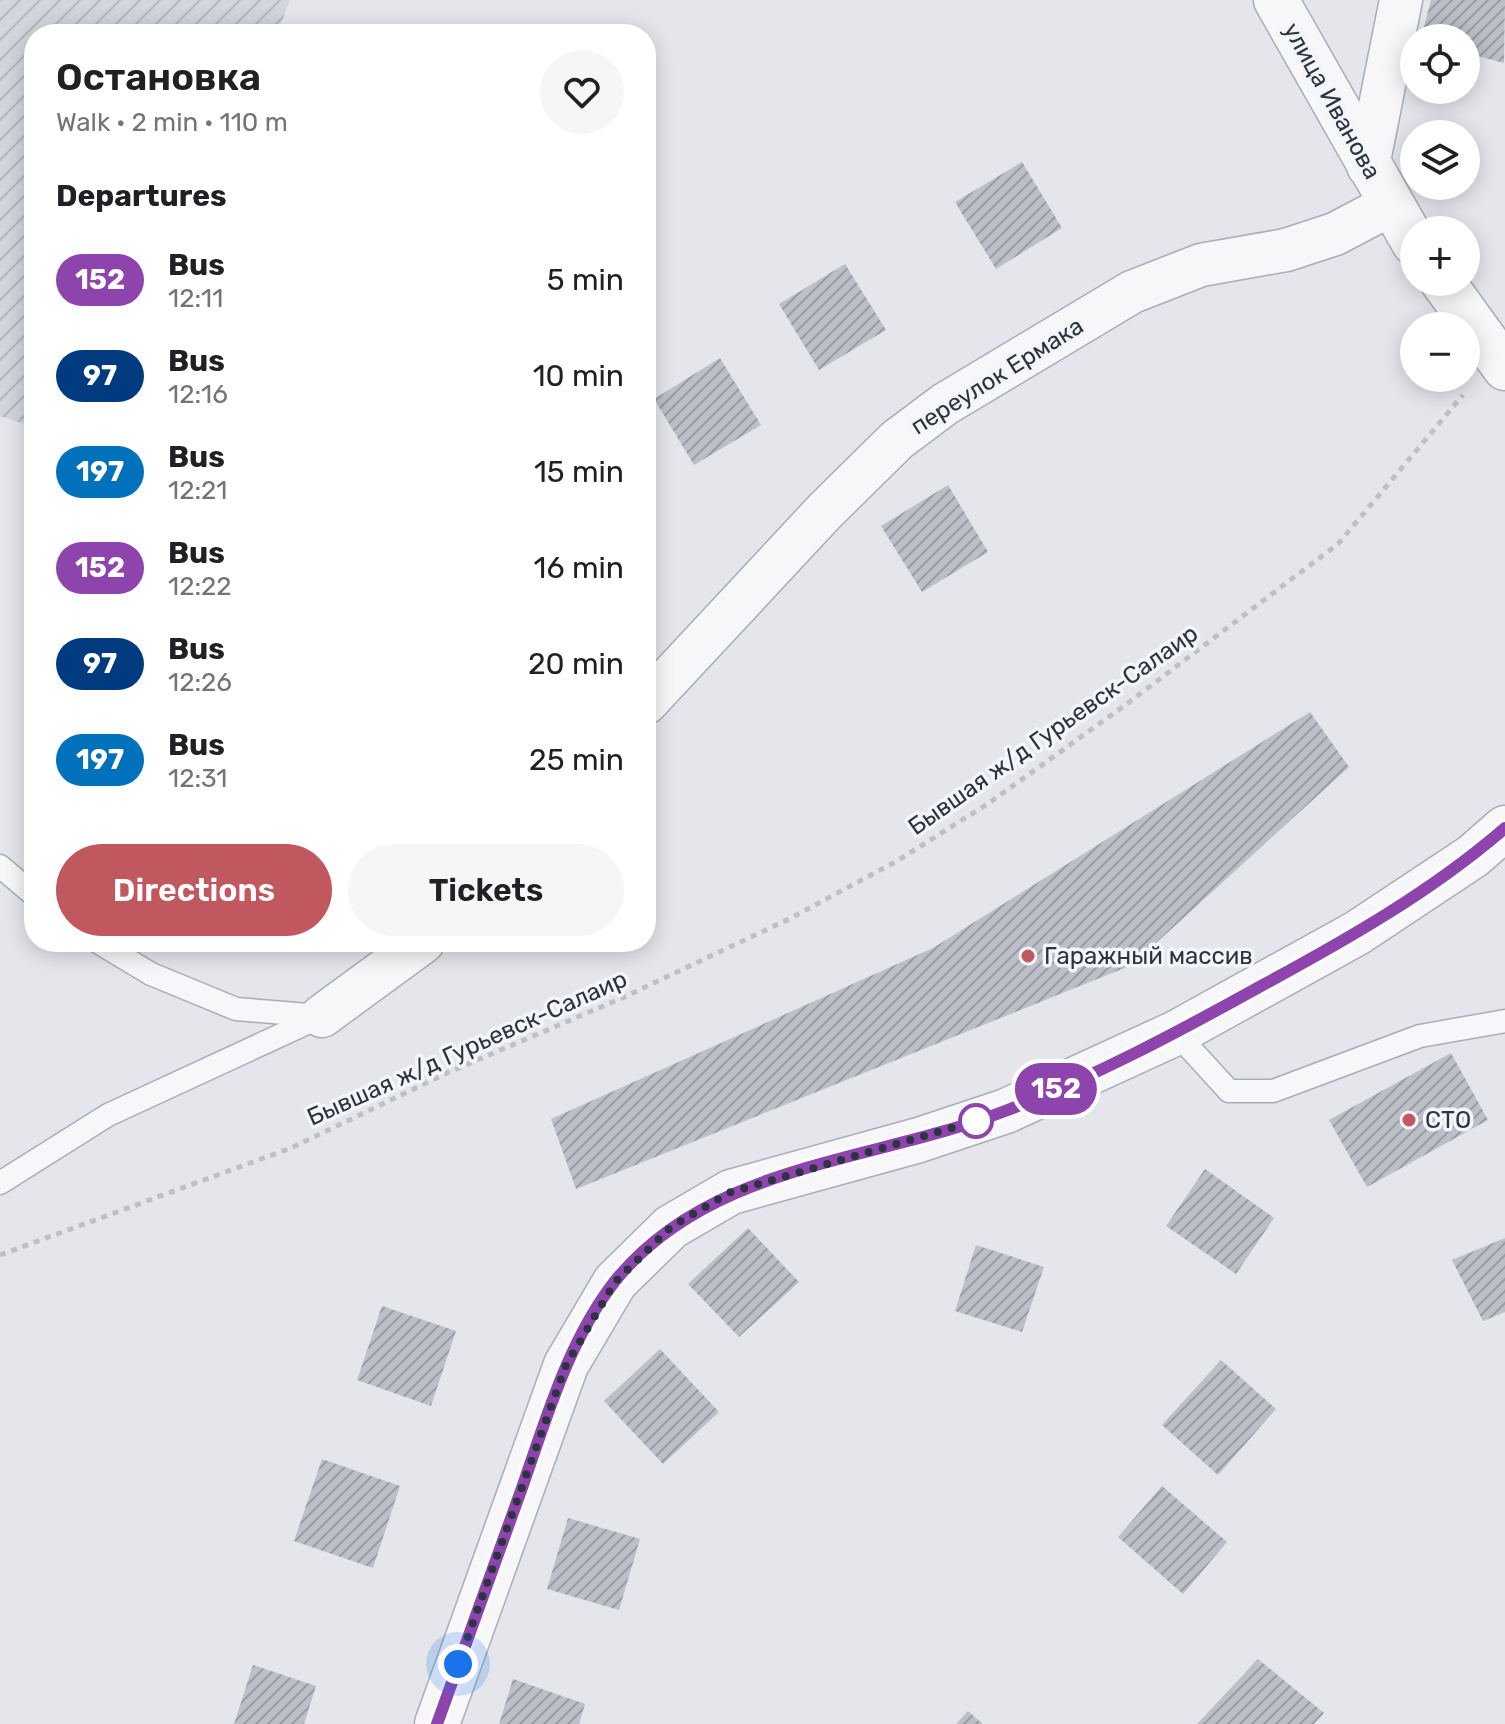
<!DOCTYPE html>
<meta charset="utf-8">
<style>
:root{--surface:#fff;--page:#f6f6f6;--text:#202124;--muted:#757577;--accent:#c1585f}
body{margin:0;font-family:Rubik,sans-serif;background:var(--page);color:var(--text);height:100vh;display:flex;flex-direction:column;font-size:30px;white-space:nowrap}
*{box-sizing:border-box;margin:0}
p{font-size:26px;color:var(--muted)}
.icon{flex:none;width:44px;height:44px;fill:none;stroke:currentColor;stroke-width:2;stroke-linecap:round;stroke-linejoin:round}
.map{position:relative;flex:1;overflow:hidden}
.sheet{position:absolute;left:24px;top:24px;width:632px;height:928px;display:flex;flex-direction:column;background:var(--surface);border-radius:32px;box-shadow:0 4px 20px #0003}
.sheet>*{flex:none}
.badge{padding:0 16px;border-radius:26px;font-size:28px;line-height:52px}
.fabs{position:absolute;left:1400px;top:24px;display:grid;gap:16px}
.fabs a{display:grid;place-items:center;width:80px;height:80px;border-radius:50%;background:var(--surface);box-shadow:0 4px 20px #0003;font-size:40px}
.you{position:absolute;width:40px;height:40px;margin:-20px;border:6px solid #fff;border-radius:50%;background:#1a73e8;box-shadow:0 0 0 12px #1a73e833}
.map>.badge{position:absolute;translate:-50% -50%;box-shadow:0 0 0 4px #fff}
h2{padding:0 32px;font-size:30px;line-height:72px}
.round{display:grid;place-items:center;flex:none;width:84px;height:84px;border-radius:42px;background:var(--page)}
.summary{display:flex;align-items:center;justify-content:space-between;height:136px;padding:0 32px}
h1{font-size:38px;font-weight:600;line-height:60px}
.button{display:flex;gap:16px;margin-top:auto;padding:16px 32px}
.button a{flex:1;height:92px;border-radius:48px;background:var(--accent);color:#fff;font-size:32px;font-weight:600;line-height:92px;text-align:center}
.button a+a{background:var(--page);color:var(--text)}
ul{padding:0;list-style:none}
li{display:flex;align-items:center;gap:24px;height:96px;padding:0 32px}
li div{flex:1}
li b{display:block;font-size:30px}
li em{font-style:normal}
li .badge{min-width:88px;font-weight:700;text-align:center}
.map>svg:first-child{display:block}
.industrial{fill:url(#industrial-furrows)}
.building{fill:url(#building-hatch)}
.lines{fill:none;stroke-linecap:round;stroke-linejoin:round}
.service-casing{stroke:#a9adb5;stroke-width:25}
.minor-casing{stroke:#a9adb5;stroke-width:45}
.tertiary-casing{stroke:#a9adb5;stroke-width:47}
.path{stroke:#bec0c5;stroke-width:5;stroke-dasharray:6 6;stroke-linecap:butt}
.service{stroke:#f7f7f9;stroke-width:22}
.minor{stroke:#f7f7f9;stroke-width:42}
.tertiary{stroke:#f7f7f9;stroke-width:44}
.line-casing{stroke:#fff;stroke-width:18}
.line{stroke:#8e44ad;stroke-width:12}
.walk{stroke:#2d3341;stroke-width:8;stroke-dasharray:0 14.4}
.poi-dot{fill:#c1585f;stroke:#f4f5f8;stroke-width:3}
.stop-dot{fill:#fff;stroke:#8e44ad;stroke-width:4}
.labels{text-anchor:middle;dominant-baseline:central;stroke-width:7;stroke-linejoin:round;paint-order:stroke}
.street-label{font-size:24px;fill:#2d3341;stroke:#f4f5f8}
.poi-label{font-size:24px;fill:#2d3341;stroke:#f4f5f8;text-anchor:start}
</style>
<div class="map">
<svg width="1505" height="1724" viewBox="0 0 1505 1724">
<defs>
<pattern id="industrial-furrows" width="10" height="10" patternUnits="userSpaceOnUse" patternTransform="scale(2)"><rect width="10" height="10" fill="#d3d5dc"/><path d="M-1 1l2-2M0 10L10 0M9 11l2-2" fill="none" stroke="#b5b7be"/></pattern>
<pattern id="building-hatch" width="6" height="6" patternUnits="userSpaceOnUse" patternTransform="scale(2)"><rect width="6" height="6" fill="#bcbfc7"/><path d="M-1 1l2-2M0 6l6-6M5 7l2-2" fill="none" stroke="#999ca3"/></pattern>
</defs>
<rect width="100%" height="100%" fill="#e4e6eb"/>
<path class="industrial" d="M0,0H290L277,34H34V427L0,416Z"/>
<path class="building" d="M1431,0H1505L1504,63L1466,53V38H1421Z
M1022,162L1062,228L996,269L955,202Z
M845,264L886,330L819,370L779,304Z
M720,358L761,425L694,465L654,399Z
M948,485L988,552L922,592L881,526Z
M1310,712L1349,767L1132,965L576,1189L551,1119L933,948Z
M1451,1053L1488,1120L1367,1187L1329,1120Z
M1205,1169L1274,1218L1236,1274L1166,1226Z
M748,1228L799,1282L739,1337L688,1284Z
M1505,1238V1312L1483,1321L1452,1260Z
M976,1245L1044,1267L1022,1332L955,1311Z
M382,1306L456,1331L431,1406L357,1380Z
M660,1349L719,1412L663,1464L604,1401Z
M1221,1360L1276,1409L1218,1475L1162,1425Z
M322,1459L400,1486L373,1568L294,1541Z
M1162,1486L1227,1542L1183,1594L1118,1537Z
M568,1518L640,1539L619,1610L547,1589Z
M1258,1659L1324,1713L1314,1724H1197Z
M253,1665L316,1686L304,1724H234Z
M513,1679L585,1704L579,1724H499Z
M968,1711L983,1724H956Z"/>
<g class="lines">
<defs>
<path id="service" d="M0,866L34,895
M98,942L151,974L236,1009L321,1016
M1176,1033L1229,1091H1273L1420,1036L1505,1021
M0,1183L108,1115L322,1016"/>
<path id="minor" d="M1368,166L1401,0
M646,703L825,511L897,440L945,404L1132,292L1201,265L1286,250L1335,234L1390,205
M322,1016L423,942"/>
<path id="tertiary" d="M1276,0L1414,243
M1443,282L1505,368
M437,1724L566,1365L615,1282L671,1227L731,1192L919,1140L1006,1111L1176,1033L1357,933L1473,856L1505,828"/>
</defs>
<use href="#service" class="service-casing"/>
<use href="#minor" class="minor-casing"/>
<use href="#tertiary" class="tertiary-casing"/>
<path class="path" d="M0,1255L291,1148L447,1073L622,998L789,919L897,861L989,803L1124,706L1338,544L1463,395"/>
<use href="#service" class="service"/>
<use href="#minor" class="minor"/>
<use href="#tertiary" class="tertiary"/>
</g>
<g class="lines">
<defs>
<path id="line" d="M437,1724C466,1644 494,1564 523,1485C547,1416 569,1340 615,1281C710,1163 874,1162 1005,1111C1094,1077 1178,1032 1261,986C1346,940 1431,892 1505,828"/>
</defs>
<use href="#line" class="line-casing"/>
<use href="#line" class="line"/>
<path class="walk" d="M458,1664L566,1365L615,1282L671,1227L731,1192L976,1121"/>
</g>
<g class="poi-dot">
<circle cx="1028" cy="956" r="8"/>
<circle cx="1409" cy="1120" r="8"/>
</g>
<circle class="stop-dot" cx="976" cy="1121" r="16"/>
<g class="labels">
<g class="street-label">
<text transform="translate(1332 101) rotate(61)">улица Иванова</text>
<text transform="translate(997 376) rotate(-32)">переулок Ермака</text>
<text transform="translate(1053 730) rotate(-35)">Бывшая ж/д Гурьевск-Салаир</text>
<text transform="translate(467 1048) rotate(-24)">Бывшая ж/д Гурьевск-Салаир</text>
</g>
<g class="poi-label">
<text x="1044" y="956">Гаражный массив</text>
<text x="1425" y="1120">СТО</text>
</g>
</g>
</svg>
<div class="fabs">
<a><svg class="icon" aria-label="locate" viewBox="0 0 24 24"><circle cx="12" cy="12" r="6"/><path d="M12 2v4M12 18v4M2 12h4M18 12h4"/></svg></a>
<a><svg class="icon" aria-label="layers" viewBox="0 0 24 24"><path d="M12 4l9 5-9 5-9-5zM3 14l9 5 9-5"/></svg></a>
<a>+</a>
<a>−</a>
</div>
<div class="you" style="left:458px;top:1664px"></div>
<b class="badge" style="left:1056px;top:1089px;background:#8e44ad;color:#fff">152</b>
<section class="sheet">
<div class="summary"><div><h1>Остановка</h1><p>Walk · 2 min · 110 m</p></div><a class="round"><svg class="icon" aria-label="heart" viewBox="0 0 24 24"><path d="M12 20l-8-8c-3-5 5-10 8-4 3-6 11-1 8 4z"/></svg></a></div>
<h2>Departures</h2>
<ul>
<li><span class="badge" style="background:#8e44ad;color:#fff">152</span><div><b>Bus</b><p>12:11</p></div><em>5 min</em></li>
<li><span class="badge" style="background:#003b80;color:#fff">97</span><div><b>Bus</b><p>12:16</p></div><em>10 min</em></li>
<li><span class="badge" style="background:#0072bc;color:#fff">197</span><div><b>Bus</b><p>12:21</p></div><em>15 min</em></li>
<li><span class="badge" style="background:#8e44ad;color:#fff">152</span><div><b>Bus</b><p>12:22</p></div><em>16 min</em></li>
<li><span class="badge" style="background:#003b80;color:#fff">97</span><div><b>Bus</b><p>12:26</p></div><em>20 min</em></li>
<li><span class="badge" style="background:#0072bc;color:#fff">197</span><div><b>Bus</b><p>12:31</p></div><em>25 min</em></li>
</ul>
<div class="button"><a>Directions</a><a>Tickets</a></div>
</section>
</div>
